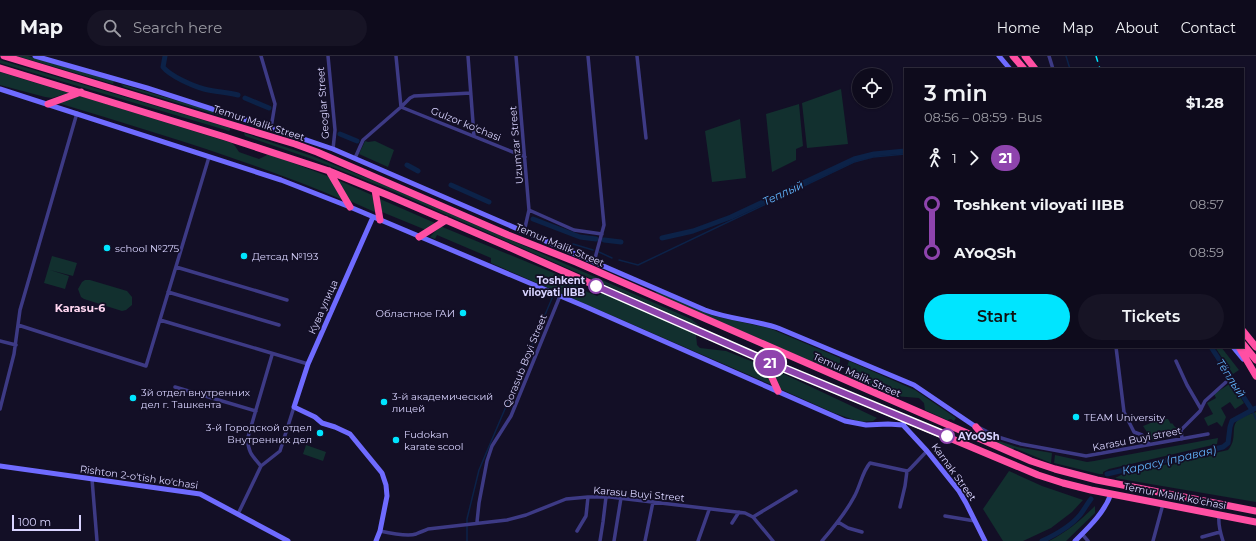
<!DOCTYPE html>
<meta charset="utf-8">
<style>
:root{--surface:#0e0b1c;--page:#171425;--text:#f1f3f6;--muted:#9b9ba3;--line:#2e2b3b;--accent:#00e5ff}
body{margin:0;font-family:Montserrat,sans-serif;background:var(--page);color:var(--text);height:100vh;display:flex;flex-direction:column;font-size:15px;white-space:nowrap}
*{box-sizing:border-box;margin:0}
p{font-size:13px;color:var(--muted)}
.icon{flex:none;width:22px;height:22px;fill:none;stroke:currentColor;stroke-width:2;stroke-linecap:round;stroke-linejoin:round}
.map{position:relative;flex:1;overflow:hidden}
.sheet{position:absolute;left:904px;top:12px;width:340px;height:280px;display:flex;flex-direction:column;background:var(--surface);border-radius:0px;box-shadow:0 1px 3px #0004,0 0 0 1px var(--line)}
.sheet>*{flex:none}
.badge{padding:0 8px;border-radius:13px;font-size:14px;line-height:26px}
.tools{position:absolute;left:852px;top:12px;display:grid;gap:8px}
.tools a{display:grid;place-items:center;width:40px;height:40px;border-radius:50%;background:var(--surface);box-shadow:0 1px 3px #0004,0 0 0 1px var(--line);font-size:20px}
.scale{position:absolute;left:12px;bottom:10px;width:69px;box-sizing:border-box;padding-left:4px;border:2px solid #d9d4ff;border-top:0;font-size:11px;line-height:14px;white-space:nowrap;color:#d9d4ff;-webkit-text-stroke:3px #130f26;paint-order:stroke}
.map>.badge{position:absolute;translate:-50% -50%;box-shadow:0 0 0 2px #fff}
.legs{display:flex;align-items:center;gap:6px;height:44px;padding:0 20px;font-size:13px}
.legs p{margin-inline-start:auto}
.head{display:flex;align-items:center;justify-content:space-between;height:68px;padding:0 20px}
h1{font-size:22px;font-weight:600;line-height:30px}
.button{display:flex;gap:8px;margin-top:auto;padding:8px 20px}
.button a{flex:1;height:46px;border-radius:24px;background:var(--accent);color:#111;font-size:16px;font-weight:600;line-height:46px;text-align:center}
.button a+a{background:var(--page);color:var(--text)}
ul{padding:0 20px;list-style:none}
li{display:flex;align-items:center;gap:14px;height:48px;font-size:15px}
li i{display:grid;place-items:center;width:6px;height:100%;margin:0 5px;background:currentColor}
li i::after{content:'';width:10px;height:10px;margin:-5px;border:3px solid;border-radius:50%;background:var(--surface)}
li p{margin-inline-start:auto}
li:first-child i{background:linear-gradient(#0000 50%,currentColor 0)}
li:last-child i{background:linear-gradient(currentColor 50%,#0000 0)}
header{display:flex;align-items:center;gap:24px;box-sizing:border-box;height:56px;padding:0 20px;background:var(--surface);border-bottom:1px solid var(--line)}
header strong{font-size:19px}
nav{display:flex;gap:22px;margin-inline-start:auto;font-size:14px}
.search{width:280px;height:36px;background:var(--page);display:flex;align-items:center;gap:10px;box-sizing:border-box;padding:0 14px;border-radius:22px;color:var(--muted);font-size:15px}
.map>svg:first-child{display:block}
.green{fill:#12302f}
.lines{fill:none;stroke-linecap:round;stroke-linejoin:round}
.stream{stroke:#0c2248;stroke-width:1.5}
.canal{stroke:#0c2248;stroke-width:5}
.street{stroke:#3d3a85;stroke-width:3.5}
.secondary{stroke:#6f6bff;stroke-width:5}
.highway{stroke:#ff4fa3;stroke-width:7}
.rail{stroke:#00e5ff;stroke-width:1.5;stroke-dasharray:6 5;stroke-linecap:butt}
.line-1-casing{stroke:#fff;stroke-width:9}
.line-1{stroke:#8e44ad;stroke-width:6}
.poi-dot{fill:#00e5ff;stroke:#130f26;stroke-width:1.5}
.stop-1-dot{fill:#fff;stroke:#8e44ad;stroke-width:2}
.labels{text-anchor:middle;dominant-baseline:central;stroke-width:3.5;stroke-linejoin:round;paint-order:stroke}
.street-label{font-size:10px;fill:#d9d4ff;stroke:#130f26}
.poi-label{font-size:10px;fill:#d9d4ff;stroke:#130f26;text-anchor:start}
.stop-label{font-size:10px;font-weight:bold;fill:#d9d4ff;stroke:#130f26;text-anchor:end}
.water-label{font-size:11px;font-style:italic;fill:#62b6ff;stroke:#130f26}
.neighbourhood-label{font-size:11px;font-weight:bold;fill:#ffd6f0;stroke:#130f26}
</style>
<header>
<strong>Map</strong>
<div class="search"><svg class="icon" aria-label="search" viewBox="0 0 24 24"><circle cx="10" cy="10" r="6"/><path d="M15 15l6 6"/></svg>Search here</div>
<nav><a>Home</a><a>Map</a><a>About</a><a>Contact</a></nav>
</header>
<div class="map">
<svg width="1256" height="485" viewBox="0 0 1256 485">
<rect width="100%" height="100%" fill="#130f26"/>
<path class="green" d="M17,0H28L114,25L113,28Z
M0,4L230,72V74L229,75L0,7Z
M0,16L69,37L52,42L45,41L0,29Z
M121,28L225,59L224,61L124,31Z
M841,33L848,88L807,92L802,47Z
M80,40L232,87L235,90L239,96L259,103L269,98L330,121L343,144C251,105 154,76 58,47Z
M799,48L803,90L796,93V104L772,116L766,58Z
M740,63L746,122L712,126L705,75Z
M244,77L312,100L392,132L691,263L701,271L390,134L312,103L245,80Z
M365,85L368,86L375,85L394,94L388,111L359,98Z
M338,124L372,139L377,157L350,145Z
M380,143L435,167L426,174L382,156Z
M440,170L573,225L583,234L597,240L603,237L696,278L697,289L700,292L726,295L761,309L772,329L491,207V202L437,179L435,183L430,181Z
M52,200L77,207L73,220L50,214L69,220L65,233L44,227Z
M85,224H90L127,235L132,241V249L126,254L122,255L84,243L81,241L78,233L82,226Z
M655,234L714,260L769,272L840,302V306L837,312L831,314L657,238Z
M1215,291H1221L1239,314L1233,318Z
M849,305L915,334L956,362L954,365L951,363L947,364L925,354L924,347L919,342L894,340L844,319Z
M771,312L877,362L873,365L860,366L834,357L778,332Z
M1231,327L1244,347L1235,353L1230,346L1221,352L1226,361L1222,371L1217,366L1208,370L1204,362L1213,358L1207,347L1216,342L1214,338Z
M1256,356V446L1115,422L1121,419L1228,394C1238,383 1230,371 1238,364C1242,360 1251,358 1256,356Z
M1161,363H1168L1171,368L1172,367L1175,371L1179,373L1178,376L1175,379L1153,385L1143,370Z
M987,381L1017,391L1052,397L1051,407L1014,392L1013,394L993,385Z
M1218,382L1217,388L1109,413L1103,416V418H1099L1054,407L1055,399L1087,406L1094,405Z
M306,389L326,396L323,405L303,398Z
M1009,415L1042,430L1083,444L1072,456L1051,472L1023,485H1003L983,453Z
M1095,450V457L1066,485H1049C1067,476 1081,464 1095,450Z"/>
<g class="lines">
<path class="stream" d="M1066,0L1070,13
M573,188L593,194
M599,196L612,202
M619,204L638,209L854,106L873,101L905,98
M1252,354L1256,363
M467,485V463L479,414L553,240"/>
<path class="canal" d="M165,0L163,11C170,20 193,30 204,33C215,36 227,36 238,39
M245,42L269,52
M340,78L357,85
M407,109L418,115
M451,129L489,146
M533,163L580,181L596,183
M662,182L693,175L731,161L854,103L874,98L905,95
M604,184L621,186
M1211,291L1252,354
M1107,418L1223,391L1228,387L1230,371L1232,365L1256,352
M1042,485C1055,479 1071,470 1080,459C1084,454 1087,448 1091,443"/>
<path class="street" d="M261,0L275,48L271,72
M328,0L335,74L333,93
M468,0L474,80
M516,0L529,154L524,176
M588,0L604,169L594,206
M637,0L646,82
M1049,0L1053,13
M471,37L414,40L410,42L401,51L525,101
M355,102L363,84L401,51L396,0
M529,154L574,174L602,178
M176,211L287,244
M168,236L279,269
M160,264L308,308
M18,269L146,310L209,101
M0,285L16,289
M1116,291L1124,356L1134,376L1142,379L1149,388
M1176,305L1187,329L1201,353
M175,331L256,355
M0,353L14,298L20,254L77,57
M980,372L998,381L1021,388L1086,400L1208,378
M1182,383L1181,374L1200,355L1205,345L1226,326
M261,410C252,400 247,395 248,381L272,299
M92,423L97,485
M900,451L905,430L907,415
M238,458L261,410L280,395L294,351
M1219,459C1218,468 1220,476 1223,485
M945,460L975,465
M753,461L796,435
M477,466L479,447L487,405L492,390L511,360L560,240
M838,466L848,472L862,476
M732,467L739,456
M380,475C389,477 408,481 416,478C420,476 424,475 428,473L507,464L526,459L566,443L588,441H610L745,457L753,461L773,485
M577,475L586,460L588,441
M1082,478L1088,485
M1202,481L1220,476
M600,485L603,466L606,441
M614,485L621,442
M645,485L653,446
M698,485L709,454
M822,485C834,471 845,458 854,441C860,431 862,416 870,407L907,415L909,414L927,395
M1153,485L1163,448"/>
<path class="secondary" d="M35,0L147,32L262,69L333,93L705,254C728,263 754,264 778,272L914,329L976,371
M999,0L1010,13
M0,33L281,124L350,151L584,250L845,365L866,369L888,368L903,369
M373,161L308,308L294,351L315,361L322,367L335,371L350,378L382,417L386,429L387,440L380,475L376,485
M1233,291L1243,303
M904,367L903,369L927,395L959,435L966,447L985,485
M0,410L200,438L288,485
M1075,485C1089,471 1104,457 1111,438"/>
<path class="highway" d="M4,0L295,88L317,96L508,179L576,206L1031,405L1055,413L1097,424L1256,455
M1013,0L1024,13
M1025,0L1035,13
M0,12L225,81L329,115L390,140L504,189L764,304L1038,419L1063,427L1091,434L1256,466
M48,48L81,36
M329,115L350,151
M375,134L380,164
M419,181L446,164
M1243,275L1256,291
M1243,288L1256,304
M1239,291L1256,320
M764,304L778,335
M976,371L989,386"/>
<path class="rail" d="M1096,0L1100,13"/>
</g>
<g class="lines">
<defs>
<path id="line-1" d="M596,230L764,304L947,380"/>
</defs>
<use href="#line-1" class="line-1-casing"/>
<use href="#line-1" class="line-1"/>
</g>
<g class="poi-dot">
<circle cx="107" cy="192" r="4"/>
<circle cx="244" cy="200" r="4"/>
<circle cx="463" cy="257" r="4"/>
<circle cx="133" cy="342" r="4"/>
<circle cx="384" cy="346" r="4"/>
<circle cx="1076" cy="361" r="4"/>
<circle cx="320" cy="377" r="4"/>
<circle cx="396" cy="384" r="4"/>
</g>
<g class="stop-1-dot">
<circle cx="596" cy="230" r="7"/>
<circle cx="947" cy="380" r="7"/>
</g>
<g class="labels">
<g class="street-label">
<text transform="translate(323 47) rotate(-94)">Geoglar Street</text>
<text transform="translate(259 67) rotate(18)">Temur Malik Street</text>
<text transform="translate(466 68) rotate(22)">Gulzor ko'chasi</text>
<text transform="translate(516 89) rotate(-95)">Uzumzar Street</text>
<text transform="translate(560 189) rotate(23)">Temur Malik Street</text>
<text transform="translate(323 251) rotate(-66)">Кува улица</text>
<text transform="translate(525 305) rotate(-68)">Qorasub Boyi Street</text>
<text transform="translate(857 319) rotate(24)">Temur Malik Street</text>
<text transform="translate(1137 383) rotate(-11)">Karasu Buyi street</text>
<text transform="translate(954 416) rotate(54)">Karnak Street</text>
<text transform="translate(139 421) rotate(8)">Rishton 2-o'tish ko'chasi</text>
<text transform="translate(639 438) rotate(5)">Karasu Buyi Street</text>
<text transform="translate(1175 440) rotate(11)">Temur Malik ko'chasi</text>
</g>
<g class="poi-label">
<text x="115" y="192">school №275</text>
<text x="252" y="200">Детсад №193</text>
<text x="455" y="257" text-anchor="end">Областное ГАИ</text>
<text x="141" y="336">3й отдел внутренних<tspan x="141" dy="12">дел г. Ташкента</tspan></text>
<text x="392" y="340">3-й академический<tspan x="392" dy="12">лицей</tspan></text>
<text x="1084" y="361">TEAM University</text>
<text x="312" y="371" text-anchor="end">3-й Городской отдел<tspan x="312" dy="12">Внутренних дел</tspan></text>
<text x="404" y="378">Fudokan<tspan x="404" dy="12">karate scool</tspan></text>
</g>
<g class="stop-label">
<text x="585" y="224">Toshkent<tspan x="585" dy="12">viloyati IIBB</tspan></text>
<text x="958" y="380" text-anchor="start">AYoQSh</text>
</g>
<g class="water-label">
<text transform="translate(783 137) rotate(-25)">Теплый</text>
<text transform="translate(1231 322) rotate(57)">Тёплый</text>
<text transform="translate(1169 404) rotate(-13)">Карасу (правая)</text>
</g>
<g class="neighbourhood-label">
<text x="80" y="252">Karasu-6</text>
</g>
</g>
</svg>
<div class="tools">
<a><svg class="icon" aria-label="locate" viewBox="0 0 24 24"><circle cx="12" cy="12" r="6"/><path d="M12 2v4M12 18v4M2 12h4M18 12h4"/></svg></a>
</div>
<div class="scale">100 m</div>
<b class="badge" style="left:770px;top:307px;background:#8e44ad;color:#fff">21</b>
<section class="sheet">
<div class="head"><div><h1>3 min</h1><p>08:56 – 08:59 · Bus</p></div><b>$1.28</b></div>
<div class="legs"><svg class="icon" aria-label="walk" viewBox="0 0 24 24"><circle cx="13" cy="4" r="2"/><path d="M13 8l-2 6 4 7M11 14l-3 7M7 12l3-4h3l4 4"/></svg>1<svg class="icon" aria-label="forward" viewBox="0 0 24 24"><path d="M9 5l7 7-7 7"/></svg><b class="badge" style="background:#8e44ad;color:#fff">21</b></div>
<ul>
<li><i style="color:#8e44ad"></i><b>Toshkent viloyati IIBB</b><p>08:57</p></li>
<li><i style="color:#8e44ad"></i><b>AYoQSh</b><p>08:59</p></li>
</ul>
<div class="button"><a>Start</a><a>Tickets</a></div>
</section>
</div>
